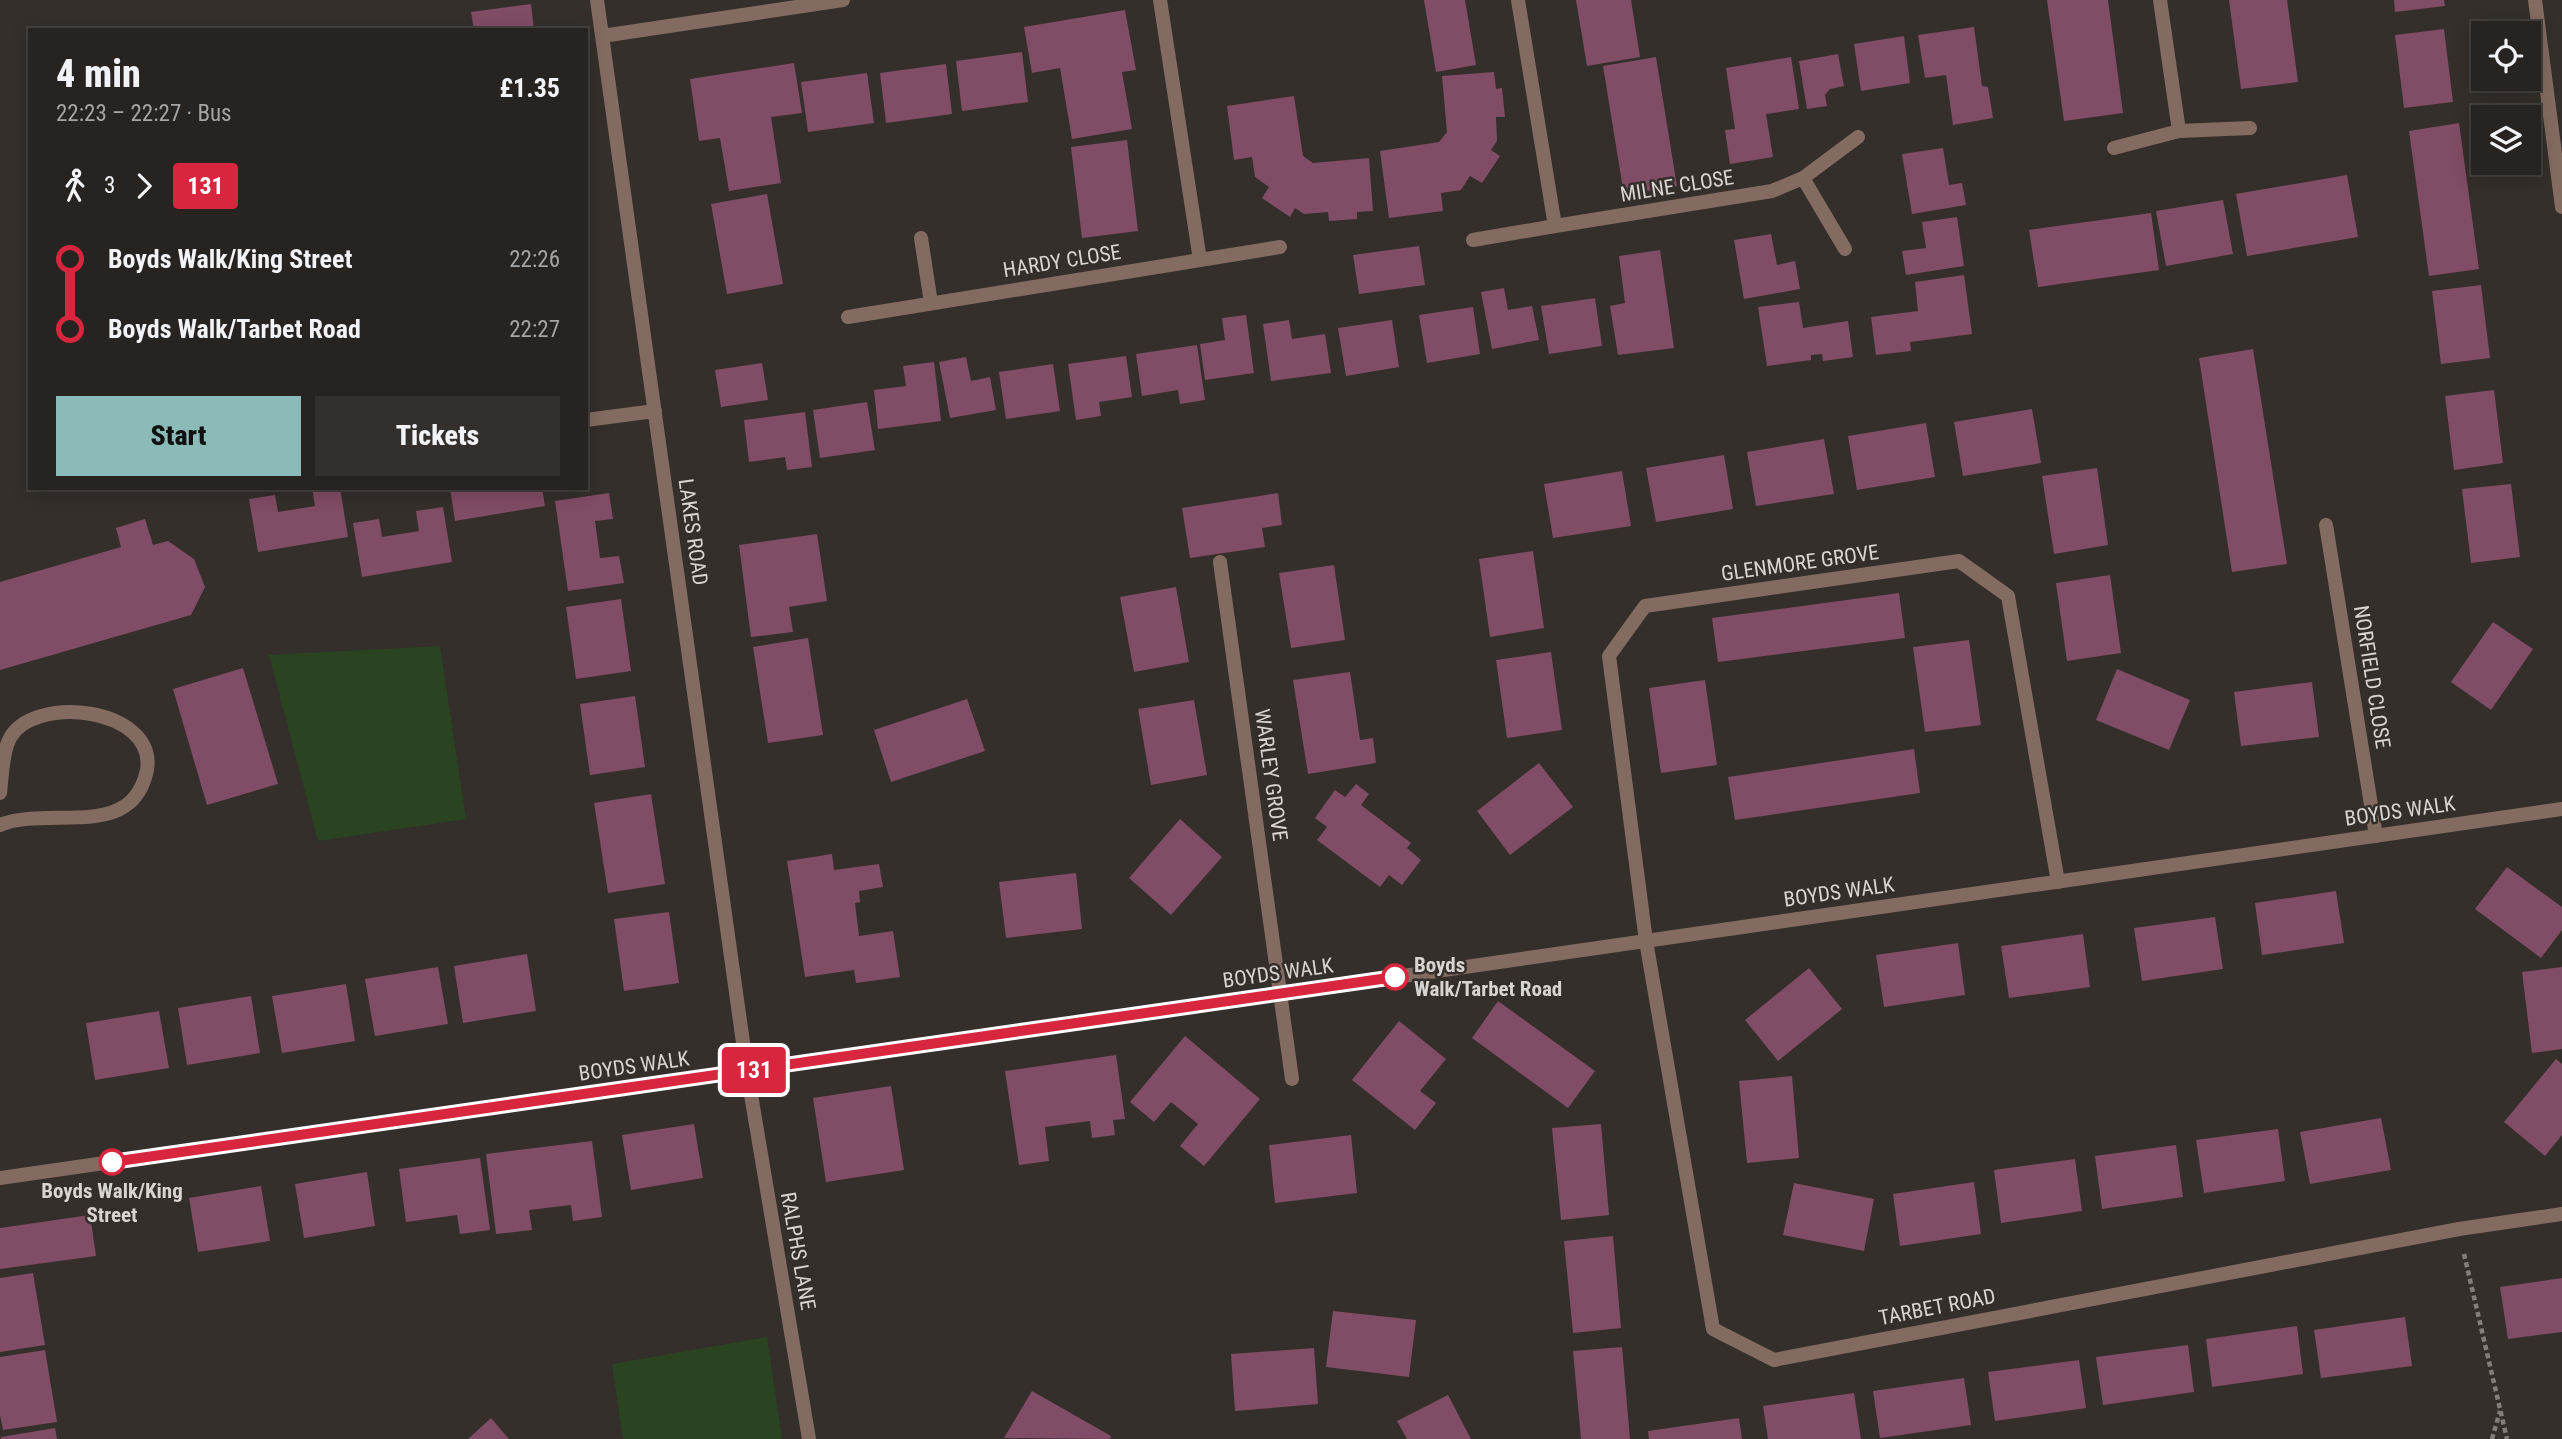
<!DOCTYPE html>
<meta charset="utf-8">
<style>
:root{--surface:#272320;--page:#332f2d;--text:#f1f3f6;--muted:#a4a4a5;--line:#43403e;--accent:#8bbbb9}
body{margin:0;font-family:"Roboto Condensed",sans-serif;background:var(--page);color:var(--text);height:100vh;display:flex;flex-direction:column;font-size:26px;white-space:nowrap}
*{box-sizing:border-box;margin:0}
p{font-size:23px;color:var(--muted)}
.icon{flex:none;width:38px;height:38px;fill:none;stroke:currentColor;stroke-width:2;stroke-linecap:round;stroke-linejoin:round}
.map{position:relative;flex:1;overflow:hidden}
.sheet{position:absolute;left:28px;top:28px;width:560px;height:462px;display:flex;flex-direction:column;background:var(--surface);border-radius:0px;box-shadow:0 4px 18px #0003,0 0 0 2px var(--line)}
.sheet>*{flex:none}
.badge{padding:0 14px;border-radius:5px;font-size:24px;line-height:46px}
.tools{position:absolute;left:2471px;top:21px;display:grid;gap:14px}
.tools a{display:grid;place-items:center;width:70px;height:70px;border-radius:0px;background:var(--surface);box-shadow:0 4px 18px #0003,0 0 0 2px var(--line);font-size:35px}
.map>.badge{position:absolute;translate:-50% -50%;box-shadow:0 0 0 4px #fff}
.legs{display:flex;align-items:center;gap:10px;height:77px;padding:0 28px;font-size:23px}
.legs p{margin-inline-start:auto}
.overview{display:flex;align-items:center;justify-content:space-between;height:119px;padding:0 28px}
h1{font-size:38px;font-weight:800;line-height:52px}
.action{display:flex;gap:14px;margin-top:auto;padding:14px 28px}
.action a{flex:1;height:80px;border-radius:0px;background:var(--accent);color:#111;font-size:28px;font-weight:800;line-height:80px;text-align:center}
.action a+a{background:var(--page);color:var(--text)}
ul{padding:0 28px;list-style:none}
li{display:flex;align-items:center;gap:24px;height:70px;font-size:26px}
li i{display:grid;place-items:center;width:10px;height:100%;margin:0 9px;background:currentColor}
li i::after{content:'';width:18px;height:18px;margin:-9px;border:5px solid;border-radius:50%;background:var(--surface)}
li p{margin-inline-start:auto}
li:first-child i{background:linear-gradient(#0000 50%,currentColor 0)}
li:last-child i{background:linear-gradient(currentColor 50%,#0000 0)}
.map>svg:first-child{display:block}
.green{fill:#2a4421}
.building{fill:#814c65}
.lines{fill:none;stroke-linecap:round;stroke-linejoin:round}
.path{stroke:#827e7b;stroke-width:4.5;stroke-dasharray:5 3.5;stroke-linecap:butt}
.service{stroke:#846b61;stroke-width:14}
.minor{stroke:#846b61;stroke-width:14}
.tertiary{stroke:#846b61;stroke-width:14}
.line-1-casing{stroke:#fff;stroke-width:16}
.line-1{stroke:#d7263d;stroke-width:10}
.stop-1-dot{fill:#fff;stroke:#d7263d;stroke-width:3.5}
.labels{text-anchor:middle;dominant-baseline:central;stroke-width:5;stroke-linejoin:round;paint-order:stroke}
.street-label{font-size:21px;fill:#d7d4d1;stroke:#342f2b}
.stop-label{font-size:21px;font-weight:bold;fill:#d7d4d1;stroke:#342f2b;text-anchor:start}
</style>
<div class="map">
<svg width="2562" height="1439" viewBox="0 0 2562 1439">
<rect width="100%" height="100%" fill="#342f2b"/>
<path class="green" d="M440,646L466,819L318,841L269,655Z
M767,1337L782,1439H623L612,1364Z"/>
<path class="building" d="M1424,0H1465L1476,65L1436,72Z
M1576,0H1631L1640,57L1587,66Z
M2047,0H2108L2123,113L2064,121Z
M2229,0H2287L2298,82L2241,89Z
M2394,0H2444L2445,6L2395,12Z
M531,4L534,30H474L471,12Z
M1125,10L1136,70L1122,72L1132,129L1072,139L1060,68L1032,73L1024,27Z
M1974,27L1982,86L1988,87L1993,118L1953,125L1946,75L1925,78L1918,35Z
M2444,29L2453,102L2404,108L2395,35Z
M1904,36L1910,83L1861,91L1854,44Z
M1022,52L1028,102L962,111L956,61Z
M1838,54L1844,86L1830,89L1825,95L1827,106L1807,109L1799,61Z
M1656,57L1677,186L1624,195L1603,66Z
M1791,57L1799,109L1766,114L1773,157L1730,164L1725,130L1735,129L1726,68Z
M794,63L802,113L771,117L781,183L729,191L720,138L699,141L690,79Z
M946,64L952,114L886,123L880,73Z
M1494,72L1496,89L1502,88L1505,117H1496L1497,141L1491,150L1500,156L1482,183L1470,176L1461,190L1441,193L1443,211L1389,218L1380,151L1439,142L1447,132L1442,76Z
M867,73L874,123L808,132L801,82Z
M1294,96L1303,156L1313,163L1369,158L1373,211L1357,212V219L1329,221L1328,212L1304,214L1295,208L1290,217L1262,198L1269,187L1255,177L1252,157L1234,160L1227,106Z
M2459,123L2479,269L2429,276L2409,131Z
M1127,140L1138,231L1082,238L1071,147Z
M1943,148L1949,185L1962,183L1966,205L1912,214L1902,154Z
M2347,175L2358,237L2247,256L2236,194Z
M767,194L783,284L727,294L711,204Z
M2223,200L2233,254L2166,266L2156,211Z
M2151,213L2159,270L2038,287L2029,230Z
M1957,217L1964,266L1906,275L1902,251L1926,248L1922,222Z
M1771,234L1777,265L1795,261L1800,289L1744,299L1734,240Z
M1419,246L1425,285L1359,294L1353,255Z
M1660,250L1674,348L1618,355L1610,306L1625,303L1619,256Z
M1964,275L1972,334L1910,342L1911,351L1876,355L1871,317L1918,311L1915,282Z
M2481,285L2490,358L2441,364L2432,291Z
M1504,288L1508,310L1532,306L1539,340L1492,349L1481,292Z
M1595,298L1602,346L1549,354L1541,306Z
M1799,302L1803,328L1848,321L1853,357L1823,361L1822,354L1811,355V360L1767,366L1758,307Z
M1473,307L1480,354L1427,363L1419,315Z
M1246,315L1254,373L1205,380L1200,344L1225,340L1222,318Z
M1289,320L1292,339L1325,334L1331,373L1271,381L1263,324Z
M1392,320L1399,367L1346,376L1338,328Z
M1197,345L1205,400L1180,404L1178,390L1142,396L1136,354Z
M2253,349L2287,564L2232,572L2199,358Z
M1126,356L1132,397L1099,402L1101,416L1076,420L1068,364Z
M966,357L971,381L990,377L996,410L950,418L939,362Z
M934,362L941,421L878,429L874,390L906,386L903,366Z
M762,363L768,400L721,407L715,370Z
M1053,364L1060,411L1006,419L999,372Z
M2494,390L2503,463L2454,470L2445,396Z
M867,402L875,450L820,458L813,410Z
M2032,409L2041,463L1963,476L1954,422Z
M805,412L812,467L787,470L785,457L749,462L744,420Z
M1926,423L1935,477L1857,490L1848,436Z
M1824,439L1834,494L1756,506L1747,452Z
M1724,455L1733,509L1656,522L1646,468Z
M2097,468L2108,545L2054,554L2042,476Z
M1622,471L1631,526L1553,538L1544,484Z
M2511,484L2520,557L2471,563L2462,489Z
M312,488H340L348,537L258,552L249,499L275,495L278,512L315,506Z
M450,488H542L545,506L455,521Z
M609,493L613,519L595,521L600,558L619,556L624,583L568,591L555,501Z
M1278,493L1282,525L1262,528L1265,547L1190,558L1182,508Z
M443,507L452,562L362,577L353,523L379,519L382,537L419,531L416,511Z
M145,519L153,545L168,541L194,559L205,587L191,615L0,670V582L121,547L116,528Z
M817,534L827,601L789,607L793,632L751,637L739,545Z
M1533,551L1544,628L1490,637L1479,559Z
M1334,565L1345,640L1291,648L1279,573Z
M2110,575L2121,653L2067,661L2056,583Z
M1176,587L1189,662L1134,672L1120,597Z
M1899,593L1905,638L1718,662L1712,618Z
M621,599L631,671L576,679L566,607Z
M2493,622L2533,649L2491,710L2451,682Z
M808,638L823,735L768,743L753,647Z
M1969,640L1981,725L1925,732L1913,647Z
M1551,652L1562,730L1507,738L1496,660Z
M243,668L278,784L207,805L173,689Z
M2117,669L2190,700L2169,750L2096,720Z
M1350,672L1360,740L1373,738L1376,763L1308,774L1293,680Z
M1705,680L1717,765L1661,773L1649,688Z
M2312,682L2319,737L2241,746L2234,692Z
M635,696L645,767L590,775L580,704Z
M967,699L985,751L891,782L874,730Z
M1194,700L1207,775L1151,785L1138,709Z
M1914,749L1920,793L1735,820L1728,777Z
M1539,763L1573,807L1510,855L1477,811Z
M1356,784L1369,794L1361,805L1411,843L1407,848L1421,860L1402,885L1389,875L1380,887L1317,840L1327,827L1315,818L1335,790L1345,797Z
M651,794L665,884L608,893L594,803Z
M1180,819L1222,857L1171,915L1129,878Z
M832,854L834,870L879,864L883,887L859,891L860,902L855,903L859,936L893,931L900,977L856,983L854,970L805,977L787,861Z
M2507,867L2562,907V930L2541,958L2475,909Z
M1076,873L1082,929L1006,938L999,882Z
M2336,891L2344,943L2262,955L2255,903Z
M669,912L679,983L624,991L614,919Z
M2215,917L2223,969L2142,981L2134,928Z
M2083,934L2090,987L2009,998L2001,946Z
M1958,943L1965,995L1884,1007L1876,955Z
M527,954L536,1011L463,1023L454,966Z
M438,967L448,1024L375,1036L365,979Z
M2562,967V1049L2532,1053L2522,972Z
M1809,968L1842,1009L1778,1061L1745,1020Z
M346,984L355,1041L282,1053L272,996Z
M251,996L260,1053L187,1065L178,1008Z
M1498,1001L1595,1071L1568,1108L1472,1038Z
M159,1011L169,1068L95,1080L86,1023Z
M1399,1021L1446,1059L1420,1091L1436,1103L1415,1130L1352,1080Z
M1185,1036L1260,1099L1204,1166L1180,1146L1198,1124L1171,1102L1154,1122L1130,1102Z
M1116,1055L1125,1119L1113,1120L1115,1135L1092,1138L1090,1121L1045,1127L1049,1161L1019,1165L1005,1071Z
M2556,1059L2562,1064V1135L2545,1156L2504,1122Z
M1792,1076L1799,1158L1747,1163L1739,1081Z
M891,1086L904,1170L826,1182L813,1098Z
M2381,1118L2391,1170L2310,1184L2300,1132Z
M694,1124L703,1178L631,1190L622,1135Z
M1601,1124L1609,1215L1561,1220L1552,1128Z
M2278,1129L2285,1181L2204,1193L2196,1140Z
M1351,1135L1357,1193L1275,1203L1269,1145Z
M592,1141L602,1217L573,1221L571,1205L529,1210L532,1230L496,1234L486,1154Z
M2176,1145L2183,1197L2102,1209L2095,1156Z
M480,1158L490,1230L460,1234L457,1215L406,1222L399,1169Z
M2075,1159L2082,1211L2001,1223L1994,1170Z
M367,1172L375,1226L304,1238L295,1184Z
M1974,1182L1981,1234L1900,1246L1893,1194Z
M1794,1183L1874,1199L1864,1251L1783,1235Z
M261,1186L270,1241L198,1252L189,1198Z
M90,1215L96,1256L0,1269V1228Z
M1613,1236L1621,1328L1573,1333L1564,1241Z
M33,1273L45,1345L0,1352V1278Z
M2562,1278V1332L2508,1339L2500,1287Z
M1333,1311L1416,1320L1409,1377L1326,1367Z
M2405,1317L2412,1366L2321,1378L2314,1330Z
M2297,1326L2303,1374L2212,1387L2206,1339Z
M2188,1345L2194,1392L2103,1405L2096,1357Z
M1622,1347L1630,1439H1581L1573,1351Z
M1314,1348L1318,1404L1235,1411L1231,1354Z
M45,1350L57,1422L3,1430L0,1415V1357Z
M2079,1360L2086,1408L1995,1421L1988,1372Z
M1964,1378L1971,1425L1880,1438L1873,1391Z
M1032,1391L1111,1436L1110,1439L1004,1438Z
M1854,1393L1861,1439H1768L1763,1406Z
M1448,1395L1471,1439H1407L1397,1421Z
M491,1418L509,1439H468Z
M1739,1418L1742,1439H1649L1648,1431Z
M55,1428L57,1439H1V1437Z"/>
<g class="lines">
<path class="path" d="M2464,1254L2507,1439
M2492,1439L2500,1411"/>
<path class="service" d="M0,793C2,777 2,755 9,740C31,693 157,707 147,770C144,784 137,798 125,806C95,827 36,810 0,825"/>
<path class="minor" d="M597,0L747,1071L809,1439
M1518,0L1555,226L1772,191L1803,178L1858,137
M2160,0L2179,131L2250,128
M2535,0L2562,207
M602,36L843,0
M2114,148L2179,131
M1803,178L1845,249
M921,238L931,303
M1473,240L1555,226
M1200,260L1280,247
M848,317L1200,260L1160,0
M586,420L655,411
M2326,525L2376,836
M1220,562L1292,1079
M2058,882L2008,596L1959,561L1645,606L1609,656L1646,941L1713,1329L1774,1360L2459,1229L2562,1214"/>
<path class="tertiary" d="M0,1178L2562,809"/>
</g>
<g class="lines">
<defs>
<path id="line-1" d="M112,1162L1395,977"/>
</defs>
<use href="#line-1" class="line-1-casing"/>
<use href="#line-1" class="line-1"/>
</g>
<g class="stop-1-dot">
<circle cx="1395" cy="977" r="12"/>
<circle cx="112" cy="1162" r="12"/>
</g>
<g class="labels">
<g class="street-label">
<text transform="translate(1677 186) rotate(-9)">MILNE CLOSE</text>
<text transform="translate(1062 261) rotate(-9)">HARDY CLOSE</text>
<text transform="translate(693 532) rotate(82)">LAKES ROAD</text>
<text transform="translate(1800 563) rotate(-8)">GLENMORE GROVE</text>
<text transform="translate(2372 677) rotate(81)">NORFIELD CLOSE</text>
<text transform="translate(1271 775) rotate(82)">WARLEY GROVE</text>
<text transform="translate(2400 811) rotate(-8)">BOYDS WALK</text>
<text transform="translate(1839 892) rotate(-8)">BOYDS WALK</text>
<text transform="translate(1278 973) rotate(-8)">BOYDS WALK</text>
<text transform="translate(634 1066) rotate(-8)">BOYDS WALK</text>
<text transform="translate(798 1251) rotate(80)">RALPHS LANE</text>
<text transform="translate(1937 1307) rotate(-11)">TARBET ROAD</text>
</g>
<g class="stop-label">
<text x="1414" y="965">Boyds<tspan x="1414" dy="24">Walk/Tarbet Road</tspan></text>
<text x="112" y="1191" text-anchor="middle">Boyds Walk/King<tspan x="112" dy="24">Street</tspan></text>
</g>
</g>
</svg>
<div class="tools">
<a><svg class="icon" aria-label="locate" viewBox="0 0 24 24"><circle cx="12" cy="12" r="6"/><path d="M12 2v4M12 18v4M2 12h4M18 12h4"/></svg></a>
<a><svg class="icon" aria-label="layers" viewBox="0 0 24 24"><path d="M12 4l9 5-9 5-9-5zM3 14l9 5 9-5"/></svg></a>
</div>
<b class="badge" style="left:754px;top:1070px;background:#d7263d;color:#fff">131</b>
<section class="sheet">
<div class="overview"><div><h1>4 min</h1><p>22:23 – 22:27 · Bus</p></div><b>£1.35</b></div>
<div class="legs"><svg class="icon" aria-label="walk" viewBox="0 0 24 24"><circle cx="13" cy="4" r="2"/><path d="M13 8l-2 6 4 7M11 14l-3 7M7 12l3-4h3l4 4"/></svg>3<svg class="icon" aria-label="forward" viewBox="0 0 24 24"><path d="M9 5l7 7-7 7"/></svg><b class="badge" style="background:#d7263d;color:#fff">131</b></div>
<ul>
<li><i style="color:#d7263d"></i><b>Boyds Walk/King Street</b><p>22:26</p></li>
<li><i style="color:#d7263d"></i><b>Boyds Walk/Tarbet Road</b><p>22:27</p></li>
</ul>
<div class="action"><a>Start</a><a>Tickets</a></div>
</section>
</div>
